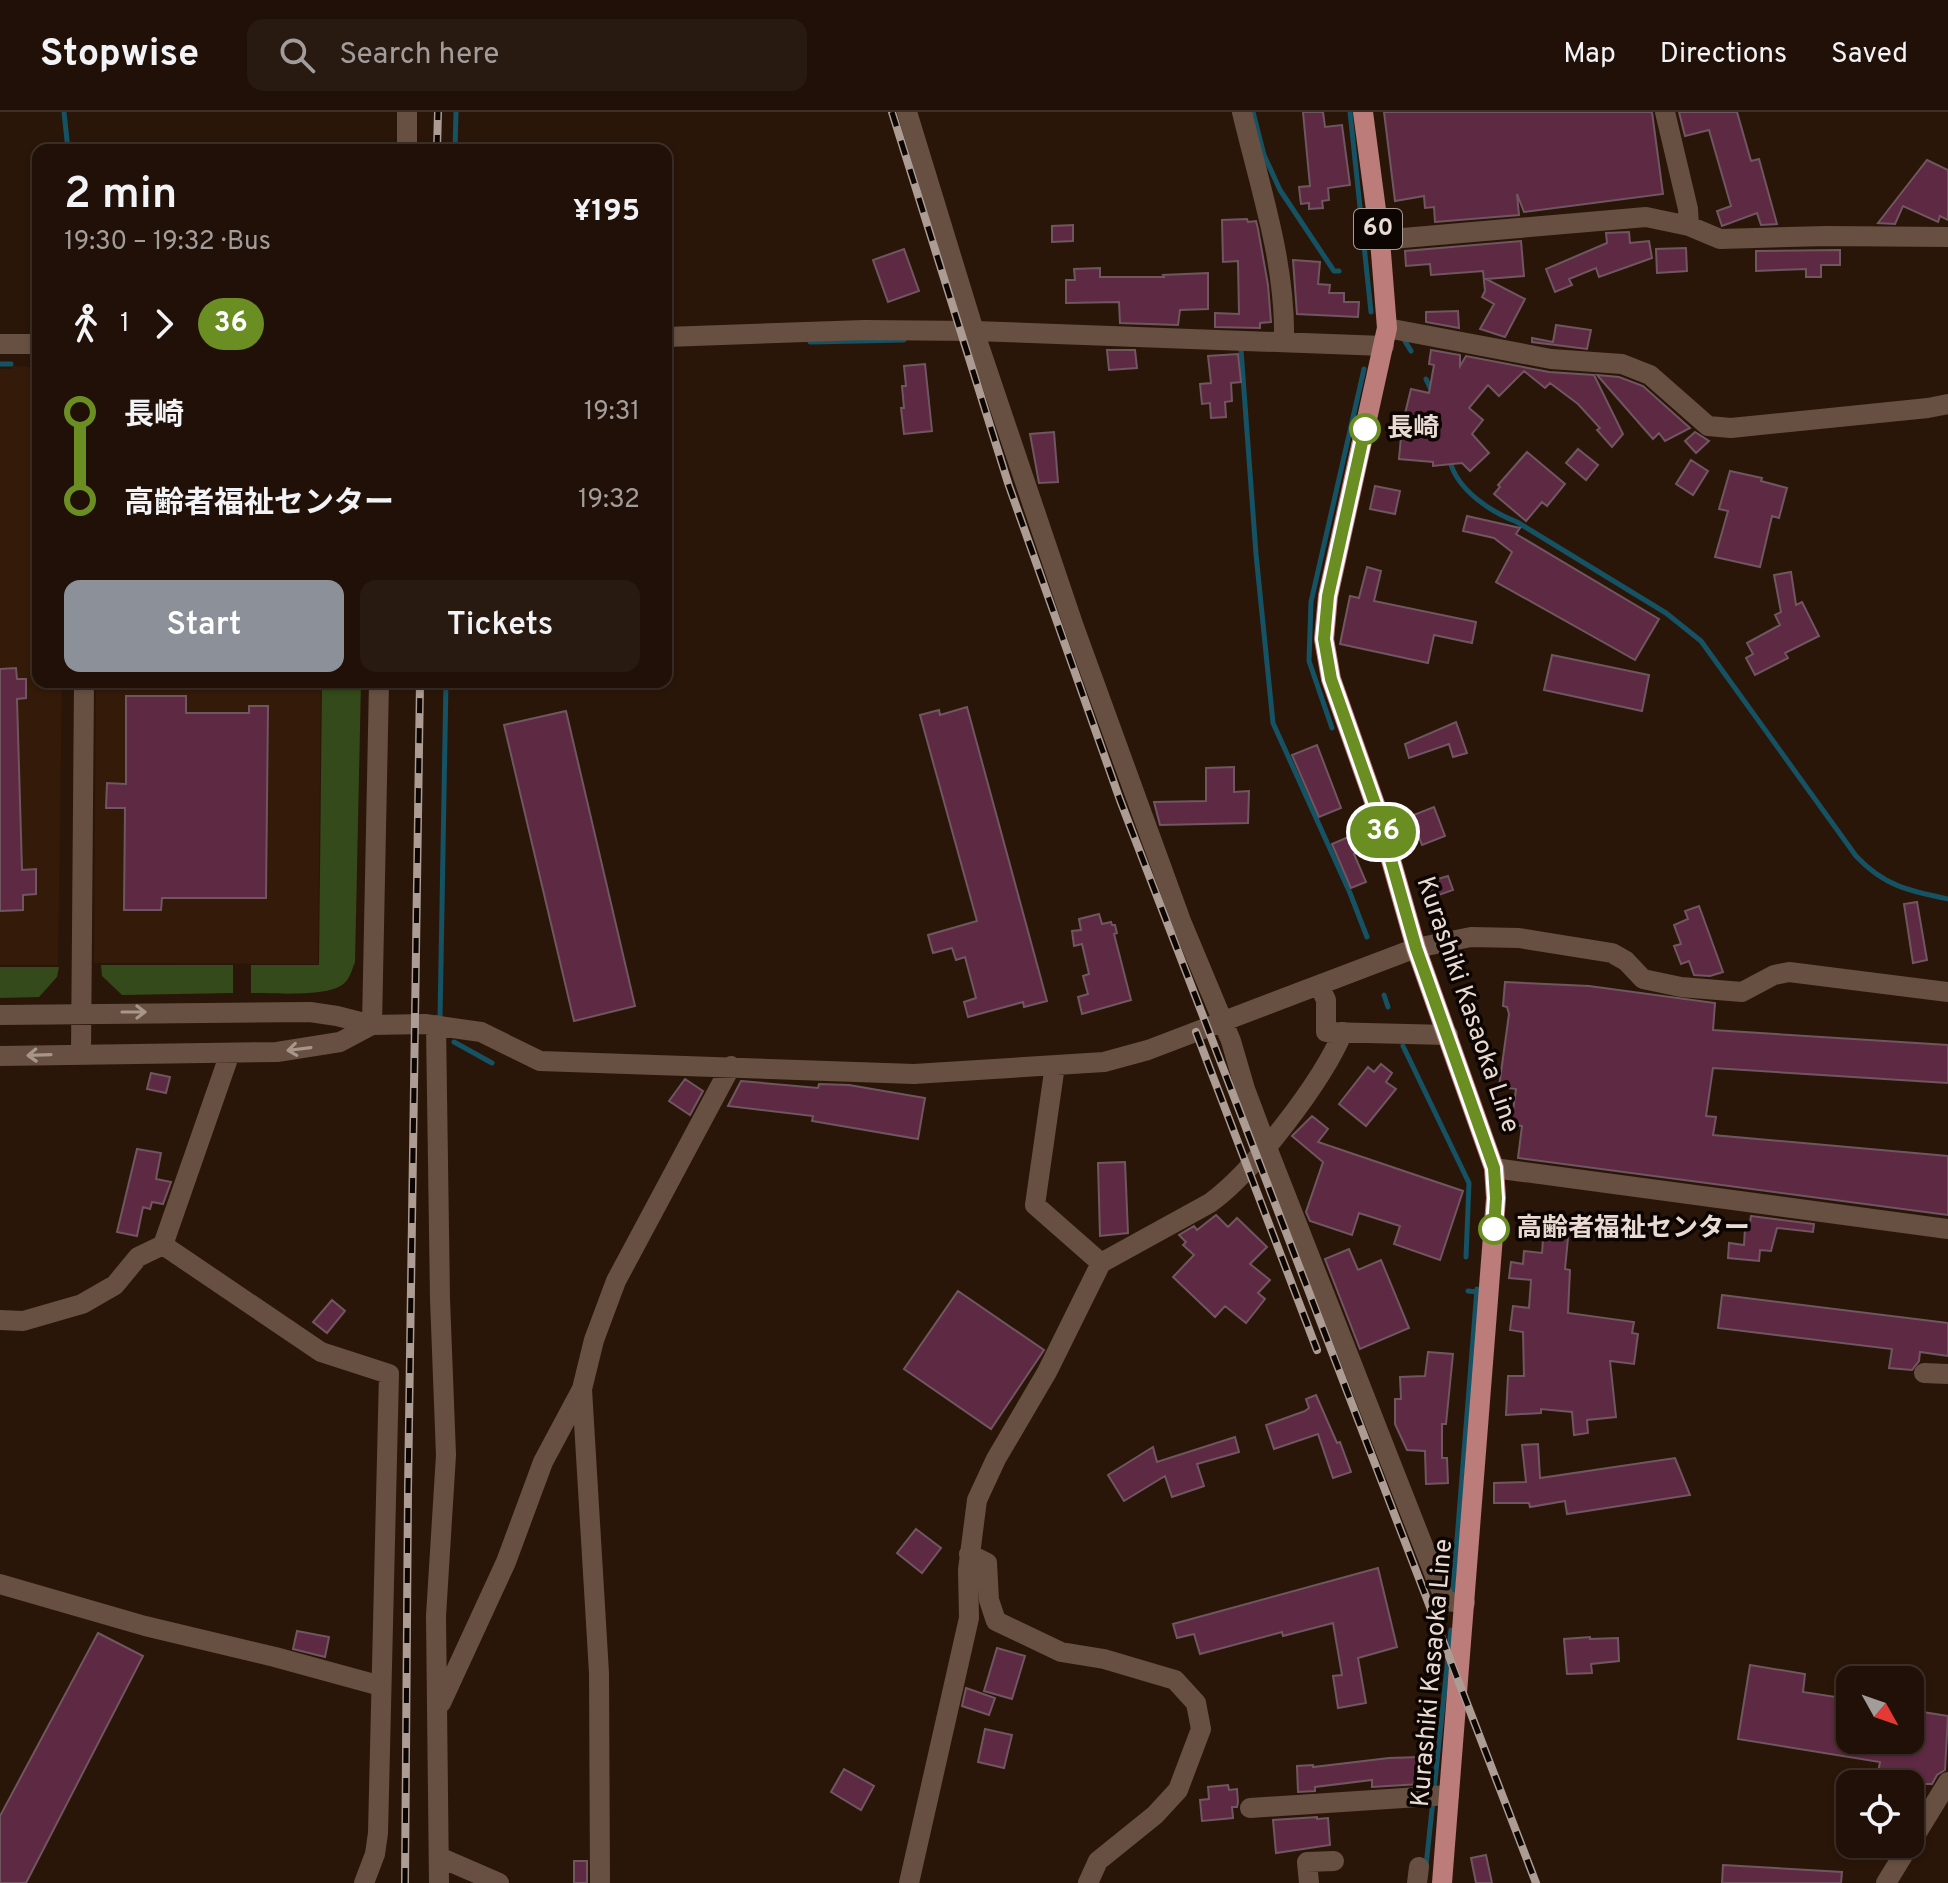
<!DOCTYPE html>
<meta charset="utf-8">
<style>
:root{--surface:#201007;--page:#281911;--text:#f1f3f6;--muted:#a29d9b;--line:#3d3028;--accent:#8c9099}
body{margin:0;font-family:Overpass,"Noto Sans JP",sans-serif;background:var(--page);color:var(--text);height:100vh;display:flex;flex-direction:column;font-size:30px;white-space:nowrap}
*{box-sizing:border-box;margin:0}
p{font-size:26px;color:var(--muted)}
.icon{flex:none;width:44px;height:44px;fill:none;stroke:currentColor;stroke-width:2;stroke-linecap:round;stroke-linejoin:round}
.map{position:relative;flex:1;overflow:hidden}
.sheet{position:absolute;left:32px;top:32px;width:640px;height:544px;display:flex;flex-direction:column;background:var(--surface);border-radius:16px;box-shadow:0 2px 6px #0004,0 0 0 2px var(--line)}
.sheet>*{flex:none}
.badge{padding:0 16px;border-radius:26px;font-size:28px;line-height:52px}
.needle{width:52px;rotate:130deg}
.fabs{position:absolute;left:1836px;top:1554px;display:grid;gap:16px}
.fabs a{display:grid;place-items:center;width:88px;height:88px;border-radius:16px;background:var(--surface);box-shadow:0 2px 6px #0004,0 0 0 2px var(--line);font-size:40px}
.map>.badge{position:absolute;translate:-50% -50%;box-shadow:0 0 0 4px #fff}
.legs{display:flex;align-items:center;gap:12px;height:88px;padding:0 32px;font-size:26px}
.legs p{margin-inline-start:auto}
.headline{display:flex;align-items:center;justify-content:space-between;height:136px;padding:0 32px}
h1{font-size:44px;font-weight:600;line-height:60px}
.action{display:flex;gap:16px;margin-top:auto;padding:16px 32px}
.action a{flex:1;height:92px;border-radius:16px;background:var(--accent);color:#fff;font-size:32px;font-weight:600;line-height:92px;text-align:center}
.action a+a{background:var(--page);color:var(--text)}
ul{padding:0 32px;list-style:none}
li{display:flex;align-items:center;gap:28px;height:88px;font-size:30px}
li i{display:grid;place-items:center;width:12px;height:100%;margin:0 10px;background:currentColor}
li i::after{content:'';width:20px;height:20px;margin:-10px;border:6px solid;border-radius:50%;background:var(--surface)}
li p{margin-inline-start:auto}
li:first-child i{background:linear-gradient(#0000 50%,currentColor 0)}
li:last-child i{background:linear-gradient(currentColor 50%,#0000 0)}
header{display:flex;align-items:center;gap:48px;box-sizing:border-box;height:112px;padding:0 40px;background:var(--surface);border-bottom:2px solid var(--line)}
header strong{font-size:38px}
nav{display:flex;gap:44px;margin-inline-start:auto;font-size:28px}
.search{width:560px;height:72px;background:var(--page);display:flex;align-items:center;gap:20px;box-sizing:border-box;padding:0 28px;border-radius:16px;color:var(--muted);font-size:30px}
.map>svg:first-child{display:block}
.built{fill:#331a09}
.green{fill:#344a1a}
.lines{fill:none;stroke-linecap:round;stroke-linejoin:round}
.stream{stroke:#155264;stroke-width:5}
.building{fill:#5e2942;stroke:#705660;stroke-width:2}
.minor{stroke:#675042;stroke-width:20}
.major{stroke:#bb7c7a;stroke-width:20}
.rail-casing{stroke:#ac9c93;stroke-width:8}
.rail{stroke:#0c0502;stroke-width:5;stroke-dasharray:15;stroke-linecap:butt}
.oneway{stroke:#a8968a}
.line-1-casing{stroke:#fff;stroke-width:18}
.line-1{stroke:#6b8e23;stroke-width:12}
.stop-1-dot{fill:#fff;stroke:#6b8e23;stroke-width:4}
.labels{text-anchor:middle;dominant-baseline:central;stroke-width:7;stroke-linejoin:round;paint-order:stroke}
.shield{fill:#0c0502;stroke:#a79b94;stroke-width:2}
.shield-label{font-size:24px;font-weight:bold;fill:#e9dbd3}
.stop-label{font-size:26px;font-weight:bold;fill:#e9dbd3;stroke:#0c0502;text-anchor:start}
.street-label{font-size:26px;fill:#e9dbd3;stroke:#0c0502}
</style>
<header>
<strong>Stopwise</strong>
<div class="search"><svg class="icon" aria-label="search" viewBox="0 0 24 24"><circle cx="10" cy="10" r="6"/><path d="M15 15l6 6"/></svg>Search here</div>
<nav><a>Map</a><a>Directions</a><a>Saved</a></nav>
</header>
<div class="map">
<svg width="1948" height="1771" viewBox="0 0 1948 1771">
<rect width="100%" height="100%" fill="#2a1609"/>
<path class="built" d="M12,254L38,255V570H62L58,853H0V257H11Z
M96,570H321L318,852L94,851Z"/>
<path class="green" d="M322,570H361L355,850C352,857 350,868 342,873C324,885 273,881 251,881V853H319Z
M101,853H233V881L122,883L102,864Z
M0,855H59L57,865L39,885L0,886Z"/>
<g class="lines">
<path class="stream" d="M64,0L68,38
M1253,0L1264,43L1280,78L1334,159H1339
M1350,0L1371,200
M455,38L456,0
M1403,226L1411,239
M810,230L904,228
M1241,238L1256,442L1273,611L1350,781L1367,825
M0,252H11
M1426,267L1433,282
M1450,349C1457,378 1491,400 1517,410L1666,501L1701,529L1856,744C1884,774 1909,779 1948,787
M1332,616L1309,549L1311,490L1364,257
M1384,883L1388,895
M440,906L446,570
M454,930L492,951
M1403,934L1469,1071L1466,1145
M1468,1179L1477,1180
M1453,1478L1477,1177
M1434,1678L1451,1518
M1426,1754L1433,1688"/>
</g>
<path class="building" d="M1303,0H1323L1325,15L1342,13L1350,73L1328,76L1329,88L1322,89L1323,96L1309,97V91L1301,92L1299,75L1310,74Z
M1384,0H1652L1663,82L1524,100L1517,82L1519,103L1435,110L1434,95L1425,96L1424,84L1395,89Z
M1679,0H1737L1751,49L1759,47L1777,112L1761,113L1757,101L1722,114L1717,99L1731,94L1709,18L1685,24Z
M1927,48L1948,58V108L1940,104L1938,110L1903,94L1895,112L1878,111Z
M1247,107L1248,110L1256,109L1258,117L1268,173L1271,210L1260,211V216L1215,215V201L1239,202L1238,149L1223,150L1222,108Z
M1073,113V129L1052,130V114Z
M1629,120L1630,131L1649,129L1652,146L1599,165L1596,156L1569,167L1572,173L1555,180L1546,157L1607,131L1606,121Z
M1521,129L1524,164L1486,167L1525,187L1505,225L1480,217L1494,192L1482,185L1485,179L1483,159L1431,163L1430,152L1406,154L1405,139Z
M1686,136L1687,159L1657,161L1656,137Z
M904,137L919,179L888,190L873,148Z
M1840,138V153H1821V165H1806V157L1756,159V139Z
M1293,148L1320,150L1318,172L1330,173L1329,181H1344V190H1359L1358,205L1297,202Z
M1100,156V165H1164L1163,163L1208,161V197L1180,198L1178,213L1120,211L1119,190L1066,191V168H1075L1074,157Z
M1458,199L1459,216L1426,210V200Z
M1556,213L1591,218L1587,237L1532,230V226L1553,230Z
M1107,238H1135L1137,256L1109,258Z
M1431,238L1460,243V254L1466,244L1549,260L1594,263L1623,322L1612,335L1597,318L1600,316L1578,292L1550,271L1545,276L1524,259L1499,284L1488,273L1469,296L1483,308L1472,322L1489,341L1470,359L1462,351L1433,354V350L1399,347L1402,314L1411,277L1429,281L1434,253L1429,252Z
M1238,242L1241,270L1231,271L1232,289L1225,290L1226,305L1211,306L1210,291L1202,292L1200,272L1211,271L1208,244Z
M925,252L932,319L904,322L901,296H904L902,274H906L904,254Z
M1597,263L1619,265L1643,274L1690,316L1665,329L1659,321L1653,327Z
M1054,320L1058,370L1039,371L1030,322Z
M1695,320L1709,329L1696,341L1685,329Z
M1578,337L1598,353L1586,368L1566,351Z
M1527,340L1565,372L1547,394L1542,390L1526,409L1494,382L1500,375L1498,373Z
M1691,348L1708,359L1693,383L1676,372Z
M1730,359L1762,366L1761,369L1787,376L1779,406L1772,404L1760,455L1715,445L1728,399L1719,397Z
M1375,374L1400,379L1395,402L1370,397Z
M1467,404L1520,416L1516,422L1659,507L1635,548L1496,470L1512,440L1494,426L1463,419Z
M1367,455L1381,459L1374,489L1476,510L1472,531L1434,523L1428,551L1340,532L1350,484L1359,486Z
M1791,460L1796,493L1802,490L1819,524L1785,541L1788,546L1755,563L1746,546L1753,542L1747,531L1780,513L1775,503L1781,500L1774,463Z
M1552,543L1649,563L1642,599L1544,578Z
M16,556L17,567H26V586L17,587L22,758L36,757V782L23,783V798L0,799V557Z
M126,584H186V601H249V594H268L266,786H162L161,798H124L125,696H106L107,671L126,672Z
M967,595L1047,889L1024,895L1023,890L968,905L964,890L976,886L965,845L956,848L952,836L933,841L928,823L977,809L920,603L939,598L940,603Z
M566,599L635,894L574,909L504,613Z
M1456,610L1467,641L1453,645L1449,632L1409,646L1405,632Z
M1317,633L1341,696L1319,705L1292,643Z
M1234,655V680L1249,679L1248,711L1160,713L1154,690L1206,689V656Z
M1434,695L1445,724L1422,733L1411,704Z
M1353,723L1360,740L1354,742L1366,770L1351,776L1332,732Z
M1448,764L1453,778L1433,785L1428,770Z
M1917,790L1927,848L1913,851L1904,792Z
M1699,794L1723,860L1710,864L1694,863L1689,849L1681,852L1674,834L1681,832L1674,813L1688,807L1685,799Z
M1099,802L1102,812L1111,810L1112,813H1115L1117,821L1114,822L1131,888L1082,902L1078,885L1088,882L1083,864L1089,862L1082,832L1074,834L1072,819L1081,818L1079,807Z
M1505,870L1589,874L1715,891L1713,918L1948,933V971L1713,956L1706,1004L1716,1005L1713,1023L1948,1044V1103L1518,1046L1522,1014L1511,1013L1516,977L1499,975L1509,902L1507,895L1503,894Z
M1381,952L1392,961L1386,970L1396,977L1366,1014L1339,992L1368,955L1374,960Z
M151,961L170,965L166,981L147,977Z
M685,967L703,979L690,1003L669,989Z
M741,969L818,976L819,972L849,973L925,986L918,1027L812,1009L813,1004L728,994Z
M1312,1004L1328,1017L1318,1030L1463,1079L1440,1148L1394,1132L1400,1114L1359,1101L1352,1123L1310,1109L1306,1100L1323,1050L1292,1024Z
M137,1037L161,1041L156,1067L171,1070L163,1092L152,1090L150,1097L143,1095L137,1124L117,1120Z
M1125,1050L1128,1121L1100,1124L1098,1051Z
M1216,1103L1228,1115L1237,1106L1267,1135L1250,1152L1270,1168L1258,1181L1265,1187L1246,1211L1225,1194L1215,1205L1173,1165L1194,1143L1183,1133L1186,1130L1179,1123L1194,1114L1197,1118Z
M1751,1104L1814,1112L1813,1120L1777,1116L1771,1139L1760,1138L1759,1149L1728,1146L1729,1131L1744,1133L1745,1116L1749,1117Z
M1544,1114L1569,1116L1565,1157L1570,1158L1568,1201L1634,1210L1632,1221L1638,1222L1634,1252L1610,1249L1616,1305L1587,1308L1588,1321L1574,1323L1572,1300L1541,1297V1301L1506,1303L1508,1264H1524L1523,1220L1510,1218L1513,1194L1529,1196L1531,1168L1509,1166L1511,1150L1523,1152L1524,1139L1542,1141Z
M1349,1137L1358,1158L1381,1148L1409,1216L1360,1237L1325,1147Z
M958,1179L1044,1238L991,1317L904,1257Z
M1722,1183L1948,1211V1244L1920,1240L1919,1249L1912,1258L1889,1256L1892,1237L1718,1216Z
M332,1188L345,1199L327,1221L313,1210Z
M1428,1240L1453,1242L1446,1312H1442V1346H1447L1448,1371L1426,1372L1425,1339L1407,1338L1395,1312V1287H1401L1400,1265L1425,1264Z
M1316,1283L1337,1331L1340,1330L1351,1360L1333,1366L1318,1322L1274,1337L1266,1313L1305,1299L1309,1296L1306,1287Z
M1235,1325L1239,1340L1197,1352L1204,1374L1172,1385L1165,1364L1124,1389L1108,1363L1153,1335L1157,1350Z
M1538,1332L1540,1366L1675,1346L1690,1383L1567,1402L1565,1389L1530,1395L1529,1391H1494V1371L1526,1370L1522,1333Z
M916,1417L941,1436L922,1461L897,1441Z
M1378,1456L1397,1535L1358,1546L1366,1591L1338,1596L1333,1564L1342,1563L1333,1511L1283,1524L1282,1520L1200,1542L1194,1522L1177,1526L1173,1512Z
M297,1519L329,1525L325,1545L293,1537Z
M98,1521L143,1544L26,1771H0V1704Z
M1590,1525V1527L1618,1526L1619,1549L1591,1552L1592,1561L1567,1562L1564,1527Z
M997,1536L1025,1544L1012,1587L984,1579Z
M1750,1553L1805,1562L1803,1580L1849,1587L1843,1628H1910V1598L1948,1604L1945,1658L1937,1663L1932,1672H1876L1880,1650L1738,1627Z
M966,1576L995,1586L989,1603L962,1594Z
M985,1617L1012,1623L1004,1656L978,1650Z
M1420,1645V1672L1372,1675V1668L1315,1675V1679L1298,1680L1297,1654L1313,1653V1655L1389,1646Z
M844,1657L874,1674L861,1698L831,1680Z
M1228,1673L1229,1678L1237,1677L1238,1690L1237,1695H1232L1233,1706L1202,1709L1200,1688L1209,1687L1208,1675Z
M1317,1705V1707L1328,1706L1330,1733L1276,1741L1273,1708Z
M1486,1743L1492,1771H1476L1471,1746Z
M574,1749H587V1771H574Z
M1723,1753L1842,1760L1841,1771H1722Z"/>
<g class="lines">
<path class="minor" d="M907,0L974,219L1074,515L1181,809L1231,929L1245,977L1266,1033L1437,1469L1446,1489L1465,1491
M1242,0C1260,76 1286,151 1284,230
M1665,0L1688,97L1689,114
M407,38V0
M1380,128L1646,105L1689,114L1720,127L1826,124L1948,125
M1387,216L1551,247L1622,252L1650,263L1708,314L1731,316L1928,296L1948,292
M666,225L864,218L974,219L1384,234
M0,232H38
M1319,873L1326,888V920L1448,923
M0,903L310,900L337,904L372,913L425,912L481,920L540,949L914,962L1104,950L1148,938L1416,836L1471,825L1519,826L1612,841L1626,849L1643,867L1681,875L1742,880L1774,863L1789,860L1948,880
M372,913L379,570
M436,913L440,1187L446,1343L436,1504L439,1771
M81,942L84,570
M0,944L277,940L340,930L372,913
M1055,953L1035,1093L1101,1151
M1494,1056L1948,1117
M163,1133L230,941
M0,1208L23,1209L82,1192L115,1173L138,1145L163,1133L321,1240L389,1262L378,1721L375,1742L364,1771
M1924,1261L1948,1262
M969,1442L987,1451L989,1488L996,1509L1061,1540L1104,1547L1175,1568L1196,1591L1201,1617L1178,1678L1155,1703L1098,1749L1088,1771
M0,1472L145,1514L275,1545L381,1574
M441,1591L506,1450L543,1350L582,1277
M1250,1696L1449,1683
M439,1745L499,1771
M600,1771L599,1561L582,1277L594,1228L616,1169L731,954
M909,1771L969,1506L968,1458L977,1388L996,1347L1047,1260L1101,1151L1210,1091C1253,1060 1322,970 1343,920
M1309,1771L1307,1750L1334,1749
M1417,1771L1419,1755
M1886,1771L1948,1670"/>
<path class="major" d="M1363,0L1380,128L1387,216L1328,484L1324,527L1331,567L1375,692L1416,836L1494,1056L1496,1086L1442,1771"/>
<defs>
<path id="rail" d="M892,0L1009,374L1120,688L1536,1771
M437,38L438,0
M1196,920L1317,1238
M405,1771L408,1378L420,570"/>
</defs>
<use href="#rail" class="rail-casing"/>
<use href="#rail" class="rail"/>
</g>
<defs><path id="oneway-shaft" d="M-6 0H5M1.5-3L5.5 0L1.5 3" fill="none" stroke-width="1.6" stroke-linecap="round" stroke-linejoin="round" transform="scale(2)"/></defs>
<g class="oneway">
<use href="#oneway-shaft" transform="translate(134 900)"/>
<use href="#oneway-shaft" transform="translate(299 937) rotate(173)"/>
<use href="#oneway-shaft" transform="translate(39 943) rotate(178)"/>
</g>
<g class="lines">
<defs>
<path id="line-1" d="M1365,317L1328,484L1324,527L1331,567L1375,692L1416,836L1494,1056L1496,1086L1494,1117"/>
</defs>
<use href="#line-1" class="line-1-casing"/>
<use href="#line-1" class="line-1"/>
</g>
<g class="stop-1-dot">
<circle cx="1365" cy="317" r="14"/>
<circle cx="1494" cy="1117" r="14"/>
</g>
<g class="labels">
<rect class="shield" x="1354" y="97" width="48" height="40" rx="6"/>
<g class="shield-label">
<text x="1378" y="117">60</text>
</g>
<g class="stop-label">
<text x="1387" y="317">長崎</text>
<text x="1516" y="1117">高齢者福祉センター</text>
</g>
<g class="street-label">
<text transform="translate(1467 893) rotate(71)">Kurashiki Kasaoka Line</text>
<text transform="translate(1433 1561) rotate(-85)">Kurashiki Kasaoka Line</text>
</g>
</g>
</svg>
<div class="fabs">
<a><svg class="needle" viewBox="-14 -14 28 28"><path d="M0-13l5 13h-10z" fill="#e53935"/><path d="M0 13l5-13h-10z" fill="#a29d9b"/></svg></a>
<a><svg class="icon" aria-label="locate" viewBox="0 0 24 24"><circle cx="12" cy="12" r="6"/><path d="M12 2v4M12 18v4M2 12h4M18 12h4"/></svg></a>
</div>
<b class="badge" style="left:1383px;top:720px;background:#6b8e23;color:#fff">36</b>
<section class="sheet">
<div class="headline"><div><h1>2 min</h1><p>19:30 – 19:32 · Bus</p></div><b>¥195</b></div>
<div class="legs"><svg class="icon" aria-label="walk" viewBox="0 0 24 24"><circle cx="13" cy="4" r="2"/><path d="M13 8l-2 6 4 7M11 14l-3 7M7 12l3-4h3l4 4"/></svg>1<svg class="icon" aria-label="forward" viewBox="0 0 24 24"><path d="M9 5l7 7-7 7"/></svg><b class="badge" style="background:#6b8e23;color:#fff">36</b></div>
<ul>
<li><i style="color:#6b8e23"></i><b>長崎</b><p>19:31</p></li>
<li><i style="color:#6b8e23"></i><b>高齢者福祉センター</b><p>19:32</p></li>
</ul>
<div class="action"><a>Start</a><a>Tickets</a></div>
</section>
</div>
